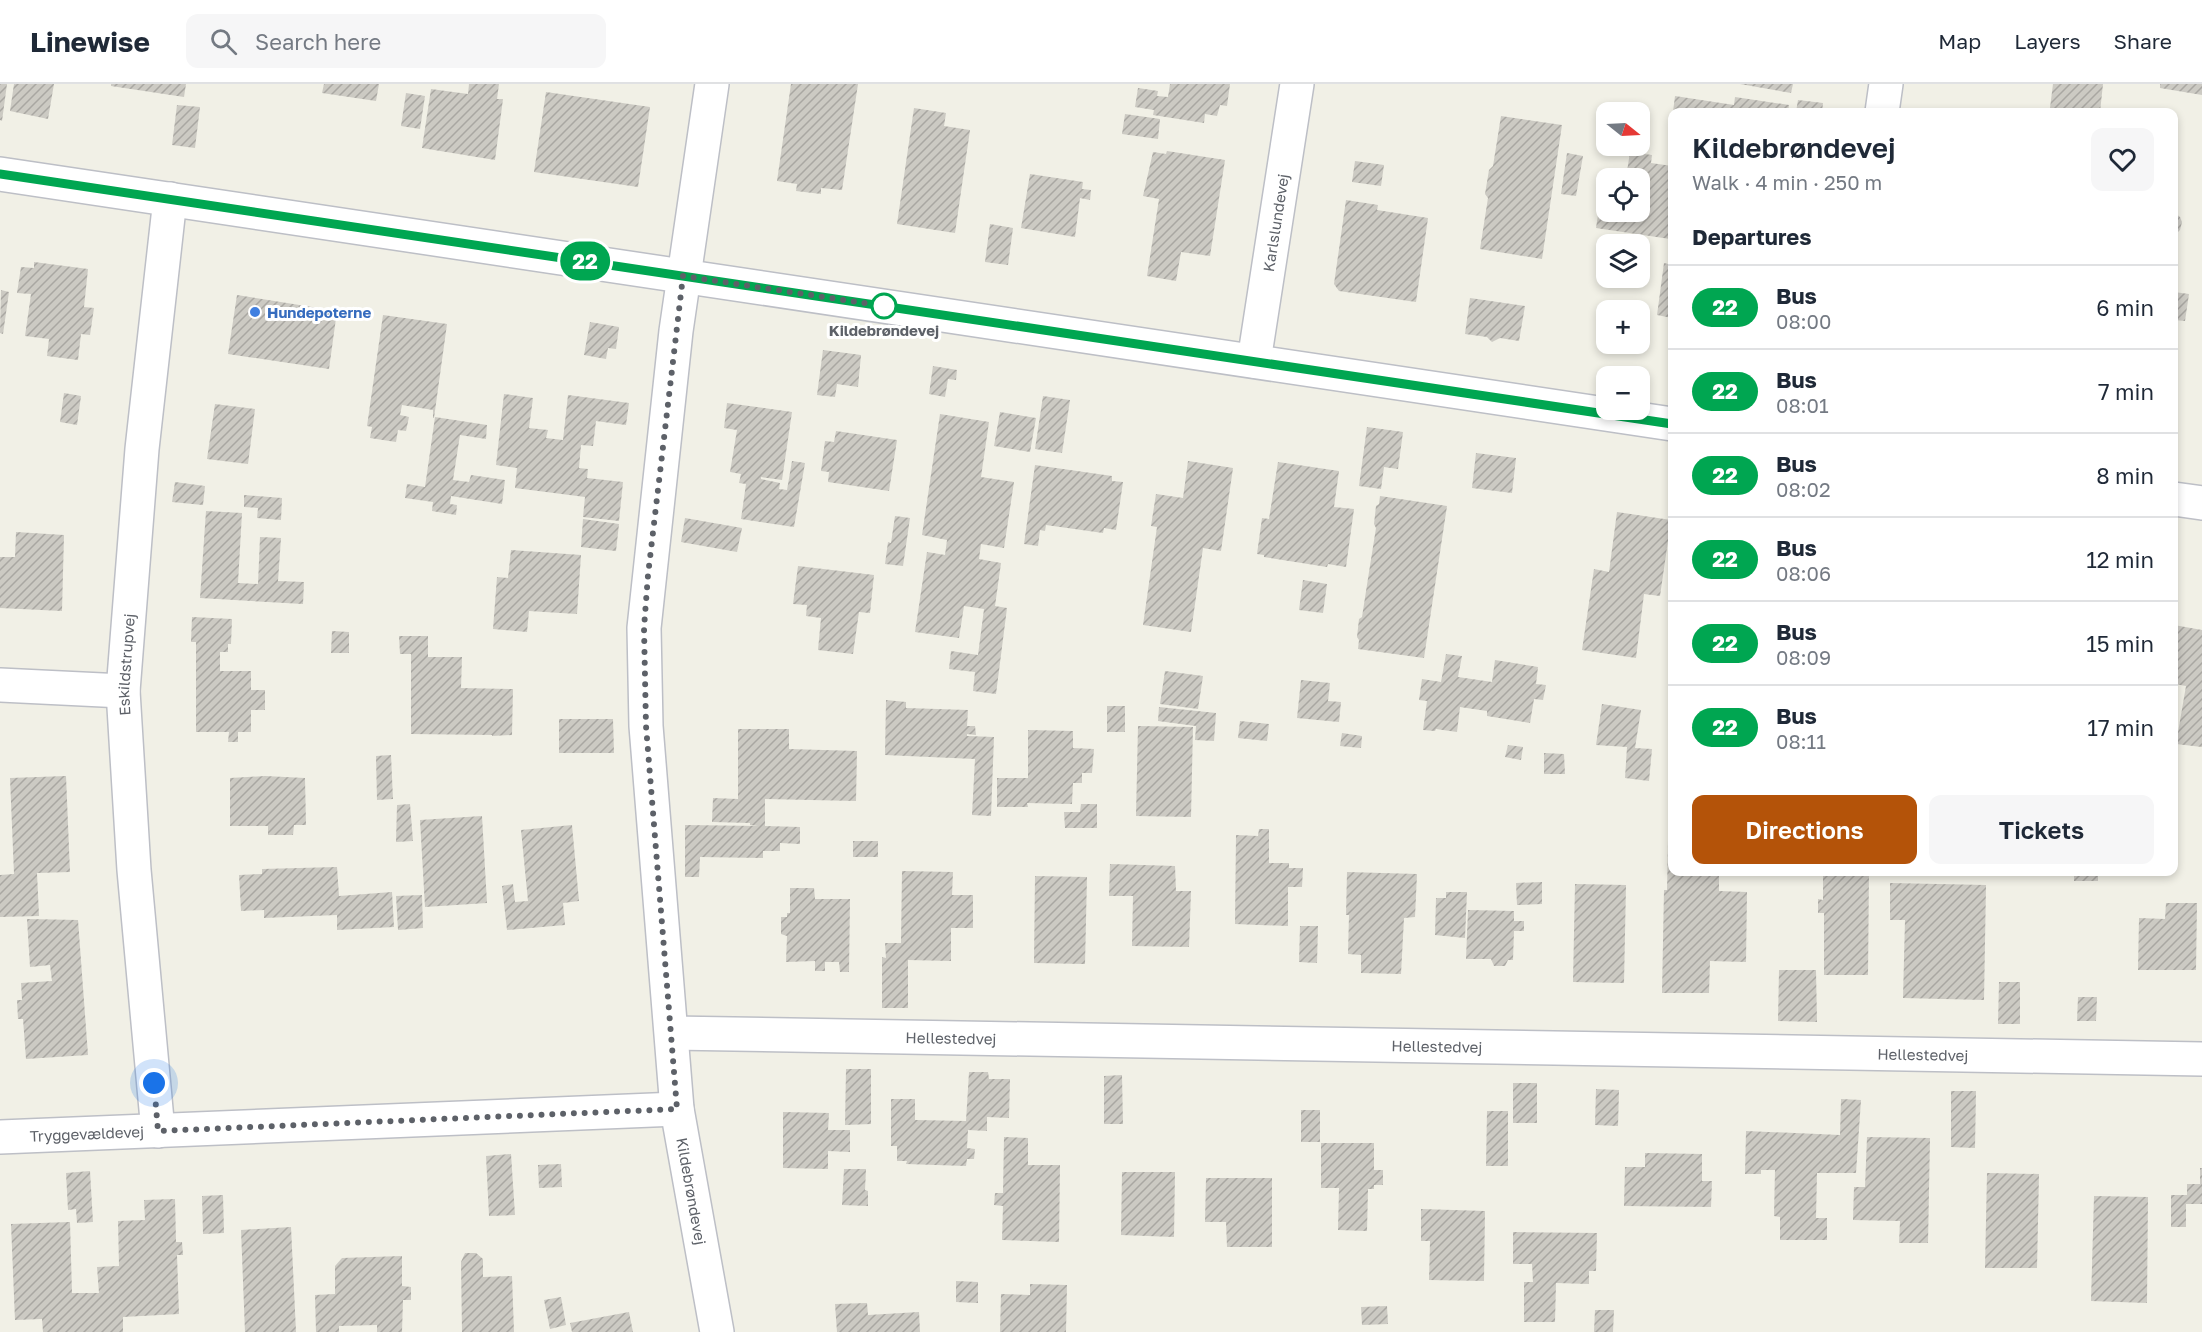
<!DOCTYPE html>
<meta charset="utf-8">
<style>
:root{--surface:#fff;--page:#f6f6f7;--text:#1f2937;--muted:#747a83;--line:#e0e1e3;--accent:#b45309}
body{margin:0;font-family:"Golos Text",sans-serif;background:var(--page);color:var(--text);height:100vh;display:flex;flex-direction:column;font-size:22px;white-space:nowrap}
*{box-sizing:border-box;margin:0}
p{font-size:20px;color:var(--muted)}
.icon{flex:none;width:33px;height:33px;fill:none;stroke:currentColor;stroke-width:2;stroke-linecap:round;stroke-linejoin:round}
.map{position:relative;flex:1;overflow:hidden}
.drawer{position:absolute;left:1668px;top:24px;width:510px;height:768px;display:flex;flex-direction:column;background:var(--surface);border-radius:12px;box-shadow:0 3px 9px #0003}
.drawer>*{flex:none}
.badge{padding:0 12px;border-radius:20px;font-size:21px;line-height:39px}
.needle{width:39px;rotate:108deg}
.fabs{position:absolute;left:1596px;top:18px;display:grid;gap:12px}
.fabs a{display:grid;place-items:center;width:54px;height:54px;border-radius:12px;background:var(--surface);box-shadow:0 3px 9px #0003;font-size:30px}
.you{position:absolute;width:30px;height:30px;margin:-15px;border:4px solid #fff;border-radius:50%;background:#1a73e8;box-shadow:0 0 0 9px #1a73e833}
.map>.badge{position:absolute;translate:-50% -50%;box-shadow:0 0 0 3px #fff}
h2{padding:0 24px;font-size:22px;line-height:54px}
.round{display:grid;place-items:center;flex:none;width:63px;height:63px;border-radius:12px;background:var(--page)}
.overview{display:flex;align-items:center;justify-content:space-between;height:102px;padding:0 24px}
h1{font-size:28px;font-weight:600;line-height:45px}
.primary-button{display:flex;gap:12px;margin-top:auto;padding:12px 24px}
.primary-button a{flex:1;height:69px;border-radius:12px;background:var(--accent);color:#fff;font-size:24px;font-weight:600;line-height:69px;text-align:center}
.primary-button a+a{background:var(--page);color:var(--text)}
ul{padding:0;list-style:none}
li{display:flex;align-items:center;gap:18px;height:84px;padding:0 24px;border-top:2px solid var(--line)}
li div{flex:1}
li b{display:block;font-size:22px}
li em{font-style:normal}
li .badge{min-width:66px;font-weight:700;text-align:center}
header{display:flex;align-items:center;gap:36px;box-sizing:border-box;height:84px;padding:0 30px;background:var(--surface);border-bottom:2px solid var(--line)}
header strong{font-size:28px}
nav{display:flex;gap:33px;margin-inline-start:auto;font-size:21px}
.search{width:420px;height:54px;background:var(--page);display:flex;align-items:center;gap:15px;box-sizing:border-box;padding:0 21px;border-radius:12px;color:var(--muted);font-size:22px}
.map>svg:first-child{display:block}
.building{fill:url(#building-hatch)}
.lines{fill:none;stroke-linecap:round;stroke-linejoin:round}
.minor-casing{stroke:#bdbfc6;stroke-width:36}
.tertiary-casing{stroke:#bdbfc6;stroke-width:36}
.minor{stroke:#fff;stroke-width:33}
.tertiary{stroke:#fff;stroke-width:33}
.line-casing{stroke:#fff;stroke-width:14}
.line{stroke:#00a651;stroke-width:9}
.walk{stroke:#5d6168;stroke-width:6;stroke-dasharray:0 10.8}
.stop-dot{fill:#fff;stroke:#00a651;stroke-width:3}
.shop-dot{fill:#3f7fe0;stroke:#fff;stroke-width:2}
.labels{text-anchor:middle;dominant-baseline:central;stroke-width:6;stroke-linejoin:round;paint-order:stroke}
.street-label{font-size:15px;fill:#5d6168;stroke:#fff}
.shop-label{font-size:15px;font-weight:bold;fill:#366cbe;stroke:#fff;text-anchor:start}
.stop-label{font-size:15px;font-weight:bold;fill:#5d6168;stroke:#fff}
</style>
<header>
<strong>Linewise</strong>
<div class="search"><svg class="icon" aria-label="search" viewBox="0 0 24 24"><circle cx="10" cy="10" r="6"/><path d="M15 15l6 6"/></svg>Search here</div>
<nav><a>Map</a><a>Layers</a><a>Share</a></nav>
</header>
<div class="map">
<svg width="2202" height="1248" viewBox="0 0 2202 1248">
<defs>
<pattern id="building-hatch" width="6" height="6" patternUnits="userSpaceOnUse" patternTransform="scale(1.5)"><rect width="6" height="6" fill="#cccac3"/><path d="M-1 1l2-2M0 6l6-6M5 7l2-2" fill="none" stroke="#a9a7a2"/></pattern>
</defs>
<rect width="100%" height="100%" fill="#f1f0e6"/>
<path class="building" d="M0,0H7L2,37L0,36Z
M14,0H54L48,35L10,27Z
M111,0H186L184,13L111,2Z
M324,0H379L376,17L322,9Z
M469,0H499L497,15H503L495,76L422,64L431,5L468,10Z
M791,0H858L842,106L821,104V110L796,107L797,100L777,97Z
M1170,0H1230L1227,22L1220,21L1217,32L1205,30L1204,39L1153,31L1154,26L1135,23L1138,4L1158,7L1157,12L1168,13Z
M1740,0H1793L1791,9Z
M2053,0H2103L2100,28H2068V26L2050,24Z
M2160,0H2202V11L2160,4Z
M546,8L650,23L638,103L534,88Z
M406,9L425,12L420,45L401,42Z
M1675,12L1734,21L1735,13L1789,21L1788,28L1754,24L1753,28H1673Z
M1798,16L1823,19L1822,28H1796Z
M177,21L200,23L195,64L172,61Z
M914,24L946,29L944,42L970,46L955,149L897,140Z
M1125,30L1160,35L1158,55L1122,50Z
M1501,32L1562,41L1542,175L1480,165L1488,114L1485,110L1489,86L1493,82Z
M1167,67L1225,76L1210,172L1181,168L1176,197L1147,192L1159,115L1143,112L1153,68L1166,70Z
M1630,68L1652,71L1651,79L1672,82V137L1670,155L1596,144L1601,111L1606,112V128H1640V94H1626Z
M1567,69L1583,72L1576,112L1561,110Z
M1355,77L1384,81L1381,102L1352,98Z
M1030,90L1083,98L1082,105L1091,106L1090,116L1080,114L1075,153L1021,144Z
M1346,116L1378,121L1377,126L1428,134L1416,218L1339,207L1334,200Z
M2174,128L2180,133L2182,138L2180,146L2174,152Z
M990,140L1013,144L1008,181L985,178Z
M34,178L88,185L84,223L94,224L90,251L81,250L78,276L47,272L49,255L25,252L31,210L17,209L21,183L34,184Z
M1664,179L1672,181V234L1657,231Z
M1,206L9,208L3,250L0,249Z
M2174,208L2189,210L2185,237L2174,236Z
M237,211L337,227L329,285L228,270Z
M1470,214L1525,222L1519,257L1500,254L1492,258L1487,253L1465,250Z
M383,231L447,240L434,334H433V326L402,321L400,331L409,333L406,347L398,346L396,358L370,354L372,343L367,342Z
M590,238L619,243L616,265L608,264L606,275L584,271Z
M823,266L861,271L858,303L837,300L835,313L817,311Z
M933,282L957,286L956,296L948,295L945,313L929,310Z
M64,309L81,312L77,341L60,338Z
M504,310L533,314L529,344L548,346L546,354L563,356L568,311L629,319L626,341L596,337L593,362L581,361L579,384L588,385L587,394L623,398L619,437L583,433L585,413L515,404L517,384L496,381Z
M1043,312L1070,316L1062,369L1035,365Z
M727,319L792,328L782,396L761,393V395L780,399L779,405L787,406L792,377L805,379L794,443L741,435L746,400L739,399L741,390L730,388L737,346L724,344Z
M215,320L255,325L248,380L207,375Z
M1000,328L1036,334L1030,368L994,362Z
M940,330L989,338L981,393L1014,398L1004,464L981,460L979,475L1001,479L995,522L1007,524L996,610L973,607L975,588L949,585L951,567L978,571L984,525L964,522L959,554L915,548L927,468L945,471L947,456L922,451Z
M435,333L487,341L486,355L460,351L453,396L469,398L471,391L505,396L502,420L451,412L450,420L457,421L456,431L432,427L433,418L405,414L407,400L425,403Z
M1367,343L1403,348L1398,385L1384,383L1381,405L1359,402Z
M836,347L897,356L889,407L828,398L829,388L821,387L825,357L834,358Z
M1476,369L1516,374L1512,409L1472,404Z
M1188,377L1233,384L1221,467L1203,464L1191,548L1143,541L1157,443L1151,442L1156,410L1183,414Z
M1278,378L1339,387L1334,423L1354,425L1346,483L1328,480L1327,483L1264,473V471L1257,470L1262,434L1269,435Z
M1035,381L1112,392V397L1123,398L1116,446L1104,444L1103,449L1046,441L1045,447L1040,446L1038,462L1024,460Z
M175,398L205,402L203,421L172,418Z
M244,411L282,414L281,436L257,434L258,424L244,423Z
M1380,412L1447,422L1424,574L1358,565L1359,556L1357,553L1359,535L1362,533L1369,488L1376,444L1374,440L1376,422L1379,420Z
M206,427L242,429L238,499L258,500L260,453L281,454L278,497L304,498L303,520L200,514Z
M1617,428L1671,436L1660,512L1644,510L1636,574L1582,566L1594,485L1609,488Z
M895,432L910,434L903,482L885,480L888,458L891,459Z
M685,434L742,444L737,468L681,458Z
M583,435L619,440L616,467L581,463Z
M16,448L64,451L62,527L0,524V473H15Z
M511,466L581,471L577,530L529,527L527,548L493,545L497,493L508,494Z
M798,482L874,491L870,529L859,528L853,570L818,566L821,534L806,532L807,521L793,520Z
M1303,496L1327,500L1323,529L1299,526Z
M192,533L232,535L231,560H228V568H220V587H251V606H265V626H251V648H238V658H228L229,648H196V558H191Z
M2174,541L2202,546V663L2176,660L2186,602L2174,600Z
M332,547L349,548V569H331Z
M399,552H428V573H462L461,604L513,605L512,651L492,652V651L411,650V570H400Z
M1446,570L1462,572L1458,593L1492,598L1495,576L1538,583L1536,600L1546,601L1543,616L1534,615L1530,639L1487,632V627L1460,623L1457,648L1436,645L1435,647L1423,646L1427,617L1419,616L1422,595L1441,598Z
M1165,587L1203,592L1198,625L1160,620Z
M1301,596L1330,599L1328,617L1341,618L1339,638L1297,634Z
M886,616L906,618V624L968,626L967,642H975L976,651L967,650V652L994,653L991,732L972,731L975,675L885,671Z
M1602,620L1641,626L1635,664L1652,665L1649,697L1625,694L1627,663L1596,661Z
M1107,622H1125V648H1107Z
M1159,623L1216,629L1214,657L1195,656L1196,642L1158,637Z
M559,635H613L614,669H559Z
M1240,637L1269,640L1267,657L1238,654Z
M1138,642L1193,643L1191,733L1136,732Z
M738,645H789V665L857,667L856,717L765,715V742L800,743V760L780,759V767H763V774L700,773L699,793H685V741L758,742L750,741V739L712,738L713,714L738,715Z
M1028,646L1073,647V664L1094,665L1092,689H1082V699H1073L1072,720L1027,719L1028,723H997V694H1028Z
M1342,649L1362,652L1361,664L1340,662Z
M1508,661L1523,663L1521,676L1505,673Z
M1544,669L1564,670L1565,690H1544Z
M391,671L393,715L377,716L376,672Z
M66,692L70,788L37,789L39,832L0,833V791L14,790L10,694Z
M265,692L305,694L306,741H294L293,751H268V742H230V694Z
M410,720L413,757L396,758L397,721Z
M1081,720H1097V744H1065L1064,728H1080Z
M482,732L487,819L425,823L420,736Z
M572,741L579,817L563,819L565,841L507,846L502,802L513,800L515,818L528,817L521,746Z
M1259,745H1269V779H1289V784H1303L1302,803H1288V842L1235,840L1236,751L1258,752Z
M1668,756H1672V788H1719V807L1747,808L1746,878L1710,877L1709,909H1662L1664,806H1667Z
M853,757H878V773H853Z
M1110,780L1175,782L1176,807H1191L1189,863L1132,862L1133,812H1109Z
M337,783L339,812L392,808L394,843L337,846V831L264,834V826L241,827L239,791L262,790V785Z
M902,787L953,788L952,811H973V844H951V877L908,876V924H882V873L886,874L885,859H901Z
M1347,788L1417,790L1415,833L1404,834L1401,890L1361,889V871L1348,870L1349,831H1346Z
M1823,788H1869L1868,891H1824V829H1818V815L1823,816Z
M2074,788H2098V797H2074Z
M1035,792L1087,793L1085,880L1034,879Z
M1542,798V820L1517,821L1516,799Z
M1890,799L1986,801L1984,916L1903,914L1905,836H1890Z
M1575,800L1626,801L1624,899L1573,898Z
M790,804H814L815,815H850L849,888H840L839,878H825V887H815V877L786,878L787,852L781,850V833H787V829H790Z
M1446,808H1467L1465,854L1435,851L1436,814H1446Z
M422,811L423,844L398,846L396,812Z
M2166,819H2197L2196,886H2138L2139,834L2165,835Z
M1468,826L1514,827V837H1524V847H1514L1513,876H1508L1505,882H1494L1491,875H1466Z
M27,835L78,836L88,971L26,975L23,935H18L17,916H22L21,899L52,897L50,881L30,883Z
M1300,842H1318L1317,879L1299,878Z
M1779,886H1816L1817,938L1778,937Z
M1999,898H2020V940H1998Z
M2078,913H2097L2096,937H2077Z
M846,985H871V1040L845,1041Z
M969,988H988L989,995H1010L1009,1034L987,1033V1047L968,1046L967,1064L975,1065L974,1075H967L966,1082L906,1080L907,1077H897V1062H891V1015H915V1036L966,1037Z
M1122,991L1123,1040H1104V992Z
M1513,999H1537V1039H1513Z
M1596,1005L1619,1006L1618,1042L1595,1041Z
M1951,1007H1976L1975,1064L1951,1063Z
M1841,1015L1861,1016L1856,1089H1817L1816,1134H1827V1156H1780V1133L1774,1132L1775,1086H1761V1090H1745L1746,1047L1840,1051Z
M1301,1026H1320V1058H1301Z
M1487,1027H1508V1082H1486Z
M783,1028L829,1029L828,1046H850V1068L828,1067V1085L783,1084Z
M1004,1053L1028,1054V1081H1060L1059,1158L1002,1156L1003,1122L994,1121L995,1109H1003Z
M1867,1053L1930,1054L1928,1159H1899L1900,1137L1853,1136L1854,1103H1865Z
M1321,1059H1374V1086H1383V1101H1374V1105H1368L1367,1147L1338,1146L1339,1104H1321Z
M1645,1069L1702,1070V1097H1712L1711,1123L1624,1122L1625,1083H1645Z
M511,1070L515,1131L489,1132L486,1072Z
M561,1080L562,1103L539,1104L538,1081Z
M2200,1084H2202V1120H2186V1143H2171V1111H2187V1100H2200Z
M844,1085H866L865,1106L868,1107V1122L842,1121Z
M90,1087L93,1138L77,1139L76,1125L68,1126L66,1089Z
M1122,1088H1175L1174,1153L1121,1151Z
M1987,1089L2039,1090L2037,1184H1985Z
M1206,1094H1272V1163H1227L1226,1138H1205Z
M223,1111L224,1149L203,1150L202,1112Z
M2094,1112L2148,1113L2147,1219L2091,1217Z
M175,1115L176,1158H182L183,1171H177L179,1230L123,1233V1248H43L42,1235L15,1236L11,1140L70,1138L72,1209H99L97,1183L119,1182L118,1137L145,1136L144,1116Z
M1421,1125L1485,1127L1484,1197L1429,1196L1430,1157H1421Z
M291,1143L296,1248H245L241,1146Z
M1513,1148L1597,1149L1596,1187H1589V1200L1556,1199L1555,1238H1524V1198H1533L1532,1180H1513Z
M465,1169H476L483,1175V1193L512,1192L514,1248H462L461,1178Z
M402,1172V1202L411,1203V1216H403L402,1248H377V1241L339,1242V1248H316L315,1211L335,1210V1182L342,1174Z
M956,1197L978,1198V1219L956,1218Z
M1030,1200L1067,1201L1066,1248H1000L1001,1210L1030,1211Z
M561,1213L566,1241L550,1245L544,1216Z
M867,1219L868,1231L919,1228L920,1248H837L835,1220Z
M1387,1222L1388,1240L1362,1241L1361,1223Z
M1595,1226H1614L1613,1248H1594Z
M629,1228L633,1248H572L570,1239Z"/>
<g class="lines">
<defs>
<g id="minor">
<path id="s1" d="M712,0L676,247L644,544L646,642L677,1025L717,1248"/>
<path d="M1882,28L1886,0"/>
<path id="s2" d="M1254,277L1297,0"/>
<path d="M0,601L123,607"/>
<path id="s3" d="M672,949L2202,975"/>
<path id="s4" d="M158,1047L134,786L123,607L142,365L170,115"/>
<path id="s5" d="M0,1053L677,1025"/>
</g>
<path id="tertiary" d="M0,90L1672,340
M2174,415L2202,419"/>
</defs>
<use href="#minor" class="minor-casing"/>
<use href="#tertiary" class="tertiary-casing"/>
<use href="#minor" class="minor"/>
<use href="#tertiary" class="tertiary"/>
</g>
<g class="lines">
<defs>
<path id="line" d="M0,90L1672,340"/>
</defs>
<use href="#line" class="line-casing"/>
<use href="#line" class="line"/>
<path class="walk" d="M154,999L158,1047L677,1025L646,642L644,544L648,491L683,192L884,222"/>
</g>
<circle class="stop-dot" cx="884" cy="222" r="12"/>
<circle class="shop-dot" cx="255" cy="228" r="6"/>
<g class="labels">
<g class="street-label">
<text stroke="none"><textPath href="#s2" startOffset="140">Karlslundevej</textPath></text>
<text stroke="none"><textPath href="#s4" startOffset="468">Eskildstrupvej</textPath></text>
<text stroke="none"><textPath href="#s3" startOffset="279">Hellestedvej</textPath></text>
<text stroke="none"><textPath href="#s3" startOffset="765">Hellestedvej</textPath></text>
<text stroke="none"><textPath href="#s3" startOffset="1251">Hellestedvej</textPath></text>
<text stroke="none"><textPath href="#s5" startOffset="87">Tryggevældevej</textPath></text>
<text stroke="none"><textPath href="#s1" startOffset="1114">Kildebrøndevej</textPath></text>
</g>
<g class="shop-label">
<text x="267" y="228">Hundepoterne</text>
</g>
<g class="stop-label">
<text x="884" y="246">Kildebrøndevej</text>
</g>
</g>
</svg>
<div class="fabs">
<a><svg class="needle" viewBox="-14 -14 28 28"><path d="M0-13l5 13h-10z" fill="#e53935"/><path d="M0 13l5-13h-10z" fill="#747a83"/></svg></a>
<a><svg class="icon" aria-label="locate" viewBox="0 0 24 24"><circle cx="12" cy="12" r="6"/><path d="M12 2v4M12 18v4M2 12h4M18 12h4"/></svg></a>
<a><svg class="icon" aria-label="layers" viewBox="0 0 24 24"><path d="M12 4l9 5-9 5-9-5zM3 14l9 5 9-5"/></svg></a>
<a>+</a>
<a>−</a>
</div>
<div class="you" style="left:154px;top:999px"></div>
<b class="badge" style="left:585px;top:177px;background:#00a651;color:#fff">22</b>
<section class="drawer">
<div class="overview"><div><h1>Kildebrøndevej</h1><p>Walk · 4 min · 250 m</p></div><a class="round"><svg class="icon" aria-label="heart" viewBox="0 0 24 24"><path d="M12 20l-8-8c-3-5 5-10 8-4 3-6 11-1 8 4z"/></svg></a></div>
<h2>Departures</h2>
<ul>
<li><span class="badge" style="background:#00a651;color:#fff">22</span><div><b>Bus</b><p>08:00</p></div><em>6 min</em></li>
<li><span class="badge" style="background:#00a651;color:#fff">22</span><div><b>Bus</b><p>08:01</p></div><em>7 min</em></li>
<li><span class="badge" style="background:#00a651;color:#fff">22</span><div><b>Bus</b><p>08:02</p></div><em>8 min</em></li>
<li><span class="badge" style="background:#00a651;color:#fff">22</span><div><b>Bus</b><p>08:06</p></div><em>12 min</em></li>
<li><span class="badge" style="background:#00a651;color:#fff">22</span><div><b>Bus</b><p>08:09</p></div><em>15 min</em></li>
<li><span class="badge" style="background:#00a651;color:#fff">22</span><div><b>Bus</b><p>08:11</p></div><em>17 min</em></li>
</ul>
<div class="primary-button"><a>Directions</a><a>Tickets</a></div>
</section>
</div>
